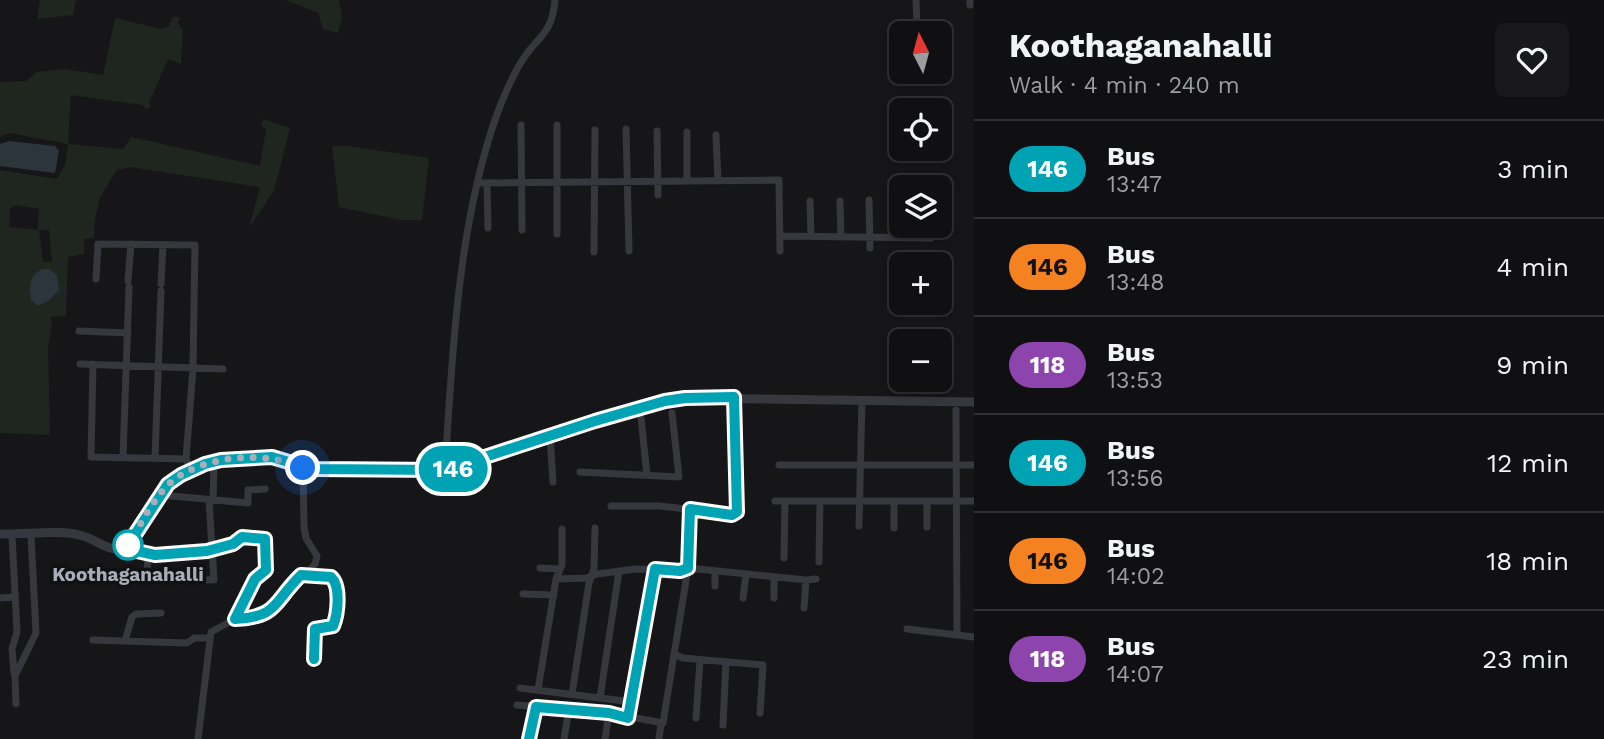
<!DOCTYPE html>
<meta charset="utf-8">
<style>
:root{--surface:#101012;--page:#19191b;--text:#f1f3f6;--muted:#9c9d9f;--line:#303032}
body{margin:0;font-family:"Work Sans",sans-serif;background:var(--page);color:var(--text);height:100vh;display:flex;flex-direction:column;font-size:26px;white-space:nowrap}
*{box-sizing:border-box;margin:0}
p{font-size:23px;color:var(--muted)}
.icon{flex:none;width:38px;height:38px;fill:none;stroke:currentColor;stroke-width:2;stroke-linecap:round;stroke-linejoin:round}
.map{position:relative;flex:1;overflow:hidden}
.details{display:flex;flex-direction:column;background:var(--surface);width:630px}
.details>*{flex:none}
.badge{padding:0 14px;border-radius:23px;font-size:24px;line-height:46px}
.needle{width:46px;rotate:354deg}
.buttons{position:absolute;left:889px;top:21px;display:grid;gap:14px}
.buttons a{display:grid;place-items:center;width:63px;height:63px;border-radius:10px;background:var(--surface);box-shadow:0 4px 10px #0003,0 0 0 2px var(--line);font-size:35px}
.you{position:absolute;width:35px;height:35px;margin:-18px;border:5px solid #fff;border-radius:50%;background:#1a73e8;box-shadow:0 0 0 10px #1a73e833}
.map>.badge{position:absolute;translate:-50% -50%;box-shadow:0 0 0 4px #fff}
.round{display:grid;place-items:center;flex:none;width:74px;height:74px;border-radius:10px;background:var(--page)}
.summary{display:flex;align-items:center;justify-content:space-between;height:119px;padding:0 35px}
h1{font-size:33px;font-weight:700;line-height:52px}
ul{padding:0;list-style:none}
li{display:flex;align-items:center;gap:21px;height:98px;padding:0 35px;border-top:2px solid var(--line)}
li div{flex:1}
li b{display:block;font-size:26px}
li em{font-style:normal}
li .badge{min-width:77px;font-weight:700;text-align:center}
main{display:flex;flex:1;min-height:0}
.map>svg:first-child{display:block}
.green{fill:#1e261f;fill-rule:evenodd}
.water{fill:#2c353c}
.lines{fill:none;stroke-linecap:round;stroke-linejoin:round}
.minor{stroke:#37383d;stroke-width:7}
.tertiary{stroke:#37383d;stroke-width:9}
.line-casing{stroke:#fff;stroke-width:16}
.line{stroke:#00a3b4;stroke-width:10}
.walk{stroke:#a8adb8;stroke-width:7;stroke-dasharray:0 12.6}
.stop-dot{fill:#fff;stroke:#00a3b4;stroke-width:3.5}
.labels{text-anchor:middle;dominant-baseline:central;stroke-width:7;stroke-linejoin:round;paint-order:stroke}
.stop-label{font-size:19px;font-weight:bold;fill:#a8adb8;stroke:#111113}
</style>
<main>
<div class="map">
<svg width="974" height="739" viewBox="0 0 974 739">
<rect width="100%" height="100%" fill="#161618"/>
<path class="green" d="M40,0H76L73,15L37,19Z
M286,0H339L342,18L338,33L323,29L318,13Z
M173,17H180L178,23L183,30L181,64L168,59L149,103L151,106L147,109L142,105L71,95L68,144L123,149L131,137L260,166L266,129L261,126L263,119L290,128L274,191L249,228L260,187L130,167L117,170L100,197L95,219L94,238L84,239V254L68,257L66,316L51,317L52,325L48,347L50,435L0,433V170L57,179L65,165L68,144L10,133L0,137V82L26,81L37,72L65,69L103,75L115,18L161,29L169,26ZM16,205L39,209L38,230L9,227L10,208ZM39,230H49L52,262H43Z
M332,146H348L429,158L422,220H401L339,207Z"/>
<path class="water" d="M9,141L55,146L59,151L55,173L0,166V144Z
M43,269H49L57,275L59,290L48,301L38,306L31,300C29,286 29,274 43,269Z"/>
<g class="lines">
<path class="minor" d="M916,0L917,26
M970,0V5
M521,125L522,230
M626,129L629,251
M657,131L658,195
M687,132V181
M716,135L718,181
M477,183L779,180L780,251
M487,183L488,228
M900,199L901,237
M869,200L870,248
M810,201L811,236
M840,201L841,237
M557,234V125
M780,236L931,238L930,226
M594,252L595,130
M96,279L98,244L195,245L193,368L186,459L191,470
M128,281L131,244
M161,284L163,245
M79,331L128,333
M80,364L223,369
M93,364L91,457L186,459
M640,408L647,475
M956,410L957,635
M550,436L553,482
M123,457L129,287
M155,458L161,291
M779,465H974
M445,470C452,355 458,226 496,117C503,98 512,76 523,59C540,34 552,34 555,0
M580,472L679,477L672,413
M161,495L248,503V490L265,489
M213,501L214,462
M775,501H974
M894,501V528
M611,506H659L735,514L738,509L734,397
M859,526L862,400
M927,527V501
M12,535L17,632L12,649L14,673
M123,548L155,555L207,551L233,544L242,537L265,539L266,570L255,579L235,619
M148,555L147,572L153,579L214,580L209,500
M784,558L785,501
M819,562L820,501
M540,568L560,569
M302,575L331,577L337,585L334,623L333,626L315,630L314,658
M556,579L587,578L597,574L636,569L685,570L689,563L690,509
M715,586V572
M523,594L554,595
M0,598L15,597
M743,598L746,574
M774,598V577
M804,608L806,580
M907,629L974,637
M93,640L187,643L194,638H209
M125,641L132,617L136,614L161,613
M674,654L683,658L763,665L760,713
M520,688L632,702
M538,690L556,579L562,565V529
M572,694L589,583L594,569L595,528
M600,698L619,571
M16,704L15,676L36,633L31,535
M517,705L609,713L663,723L688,568L806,580L816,579
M628,717L655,569
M696,718L700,660
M723,725L726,662
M198,739L211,632L235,619H255L265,615L296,580L311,569L315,564L317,556L306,538L304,527L303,468
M529,739L535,707
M564,739L569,709
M605,739L609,713
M659,739L661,723"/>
<path class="tertiary" d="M0,534C25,535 60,529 83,536C98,540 112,556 128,545L168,484L192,469L221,460L272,457L312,469L445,470L595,421L685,398L974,402"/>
</g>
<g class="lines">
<defs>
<path id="line" d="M314,659L315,629L333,626C338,614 341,586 331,577L301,575C273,602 279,617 235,619L255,579L266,570L265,539L242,537L233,544L207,551L155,555L123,548L128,545L168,484L181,475L205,464L221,460L272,457L312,469L445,470L595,421L665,401L685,398L734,397L737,512L732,515L690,509L688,568L680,571L655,569L628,718L609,713L536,707L529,739"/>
</defs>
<use href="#line" class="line-casing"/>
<use href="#line" class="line"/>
<path class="walk" d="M128,545C139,527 155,496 170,483C202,455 266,450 303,468"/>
</g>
<circle class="stop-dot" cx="128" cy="545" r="14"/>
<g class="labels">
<g class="stop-label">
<text x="128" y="574">Koothaganahalli</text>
</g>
</g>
</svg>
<div class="buttons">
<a><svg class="needle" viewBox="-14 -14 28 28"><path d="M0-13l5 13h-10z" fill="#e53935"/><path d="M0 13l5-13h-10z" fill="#9c9d9f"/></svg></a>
<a><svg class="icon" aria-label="locate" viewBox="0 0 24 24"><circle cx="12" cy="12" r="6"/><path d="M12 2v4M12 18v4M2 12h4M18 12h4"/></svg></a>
<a><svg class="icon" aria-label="layers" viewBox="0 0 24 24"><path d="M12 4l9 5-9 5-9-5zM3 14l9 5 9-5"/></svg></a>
<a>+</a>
<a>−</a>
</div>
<div class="you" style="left:303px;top:468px"></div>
<b class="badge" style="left:453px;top:469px;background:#00a3b4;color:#fff">146</b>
</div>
<section class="details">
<div class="summary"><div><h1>Koothaganahalli</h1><p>Walk · 4 min · 240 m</p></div><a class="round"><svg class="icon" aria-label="heart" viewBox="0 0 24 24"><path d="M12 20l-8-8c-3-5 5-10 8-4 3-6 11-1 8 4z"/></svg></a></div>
<ul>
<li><span class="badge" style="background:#00a3b4;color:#fff">146</span><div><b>Bus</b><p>13:47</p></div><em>3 min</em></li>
<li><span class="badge" style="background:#f58220;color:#111">146</span><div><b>Bus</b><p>13:48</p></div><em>4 min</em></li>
<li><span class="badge" style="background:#8e44ad;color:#fff">118</span><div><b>Bus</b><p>13:53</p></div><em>9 min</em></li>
<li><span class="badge" style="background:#00a3b4;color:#fff">146</span><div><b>Bus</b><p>13:56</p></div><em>12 min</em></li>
<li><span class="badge" style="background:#f58220;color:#111">146</span><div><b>Bus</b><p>14:02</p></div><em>18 min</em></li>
<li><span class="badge" style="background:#8e44ad;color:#fff">118</span><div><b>Bus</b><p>14:07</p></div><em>23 min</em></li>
</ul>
</section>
</main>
